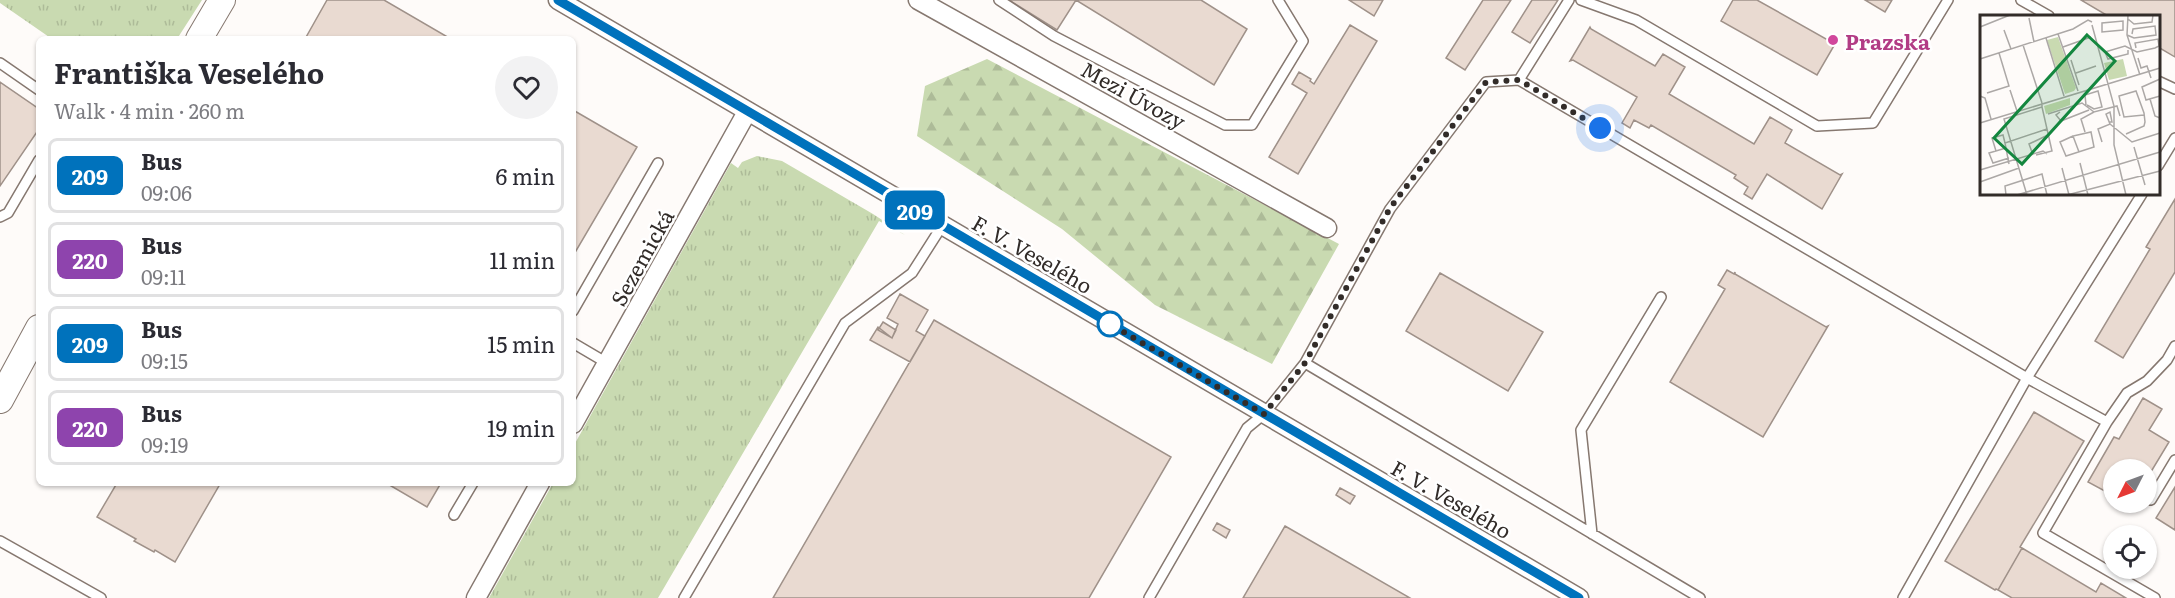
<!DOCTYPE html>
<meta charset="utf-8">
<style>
:root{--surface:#fff;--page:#f2f2f3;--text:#2b2b33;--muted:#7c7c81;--line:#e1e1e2}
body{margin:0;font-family:Literata,serif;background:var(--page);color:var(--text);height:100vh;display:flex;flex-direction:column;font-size:22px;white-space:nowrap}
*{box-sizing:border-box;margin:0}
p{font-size:20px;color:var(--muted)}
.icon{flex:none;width:33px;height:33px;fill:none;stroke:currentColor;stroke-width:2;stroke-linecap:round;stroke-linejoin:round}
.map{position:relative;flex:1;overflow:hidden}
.side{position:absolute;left:36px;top:36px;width:540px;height:450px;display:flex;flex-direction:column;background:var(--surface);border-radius:9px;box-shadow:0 2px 4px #0004}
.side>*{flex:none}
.badge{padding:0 12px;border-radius:9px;font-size:21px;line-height:39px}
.needle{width:39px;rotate:228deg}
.tools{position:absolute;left:2103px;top:459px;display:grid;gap:12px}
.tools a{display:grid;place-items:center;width:54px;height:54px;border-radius:50%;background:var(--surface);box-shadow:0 2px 4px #0004;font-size:30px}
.you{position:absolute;width:30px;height:30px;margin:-15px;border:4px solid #fff;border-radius:50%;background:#1a73e8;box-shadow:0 0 0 9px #1a73e833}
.map>.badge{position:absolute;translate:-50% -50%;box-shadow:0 0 0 3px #fff}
.round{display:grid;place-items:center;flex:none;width:63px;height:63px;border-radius:32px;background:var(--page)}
.summary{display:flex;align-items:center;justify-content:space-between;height:102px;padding:0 18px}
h1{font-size:28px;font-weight:700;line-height:45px}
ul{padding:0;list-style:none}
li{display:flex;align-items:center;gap:18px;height:75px;margin:0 12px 9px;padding:0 6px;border:3px solid var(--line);border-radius:9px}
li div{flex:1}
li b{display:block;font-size:22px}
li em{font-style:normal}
li .badge{min-width:66px;font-weight:700;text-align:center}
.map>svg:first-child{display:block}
.grass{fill:url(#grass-tufts)}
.forest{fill:url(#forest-firs)}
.building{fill:#e9dad1;stroke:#9f9189;stroke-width:1.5}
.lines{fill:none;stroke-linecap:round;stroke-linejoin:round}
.lane-casing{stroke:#867870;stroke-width:12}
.street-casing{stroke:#867870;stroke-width:21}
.secondary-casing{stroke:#867870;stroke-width:28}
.lane{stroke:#fff;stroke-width:9}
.street{stroke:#fff;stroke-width:18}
.secondary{stroke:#fff;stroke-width:26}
.line-casing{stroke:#fff;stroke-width:14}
.line{stroke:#0072bc;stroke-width:9}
.walk{stroke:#322c29;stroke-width:6;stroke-dasharray:0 10.8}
.hotel-dot{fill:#d1479c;stroke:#fff;stroke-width:2}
.stop-dot{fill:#fff;stroke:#0072bc;stroke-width:3}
.labels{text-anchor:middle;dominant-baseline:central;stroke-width:5;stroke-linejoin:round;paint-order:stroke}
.hotel-label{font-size:21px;font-weight:bold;fill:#b23c85;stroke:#fff;text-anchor:start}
.street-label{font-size:21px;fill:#322c29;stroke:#fff}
.inset-road{fill:none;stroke:#aca8a6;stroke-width:1.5}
.view{fill:#14873f;fill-opacity:0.15;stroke:#14873f;stroke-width:3}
.inset-edge{fill:none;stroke:#322c29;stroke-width:3}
</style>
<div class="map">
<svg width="2175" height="598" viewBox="0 0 2175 598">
<defs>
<pattern id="grass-tufts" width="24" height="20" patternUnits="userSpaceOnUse" patternTransform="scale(1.5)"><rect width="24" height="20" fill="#c9dab1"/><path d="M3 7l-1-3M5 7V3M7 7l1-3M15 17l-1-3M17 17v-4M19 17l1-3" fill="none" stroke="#adbb98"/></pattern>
<pattern id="forest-firs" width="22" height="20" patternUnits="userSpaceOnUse" patternTransform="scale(1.5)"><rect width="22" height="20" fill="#c9dab1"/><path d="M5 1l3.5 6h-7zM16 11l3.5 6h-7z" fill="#adbb98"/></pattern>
</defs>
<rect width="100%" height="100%" fill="#fefbf9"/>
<path class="grass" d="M0,0H202L177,39H52L0,3Z
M757,156L782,161L873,214L905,235L879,221L658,598H489L553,483H573V447L731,163L738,168L742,162Z"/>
<path class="forest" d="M987,59L1339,244L1272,364L1155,305L1062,229L917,136L925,86Z"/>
<path class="building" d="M327,0H384L451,39H305Z
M1009,0H1201L1247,29L1214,85L1076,0L1057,30Z
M1349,0H1383L1374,16Z
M1483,0H1511L1465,70L1446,58Z
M1532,0H1558L1530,43L1512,32Z
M1733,0H1757L1835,44L1817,75L1721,21Z
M1865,0H1892L1885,12Z
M2081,0H2175V57L2158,47V16H2108Z
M1350,25L1377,41L1298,174L1269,157L1307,93L1292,84L1299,72L1311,79L1310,81L1314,84Z
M1590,27L1591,29L1655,66L1663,54L1685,67L1669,94L1754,144L1770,117L1792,130L1785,143L1840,175L1842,174L1822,209L1767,174L1752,199L1744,194L1748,187L1734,178L1736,175L1651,125L1649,128L1634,120L1630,128L1622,123L1637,97L1573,60L1570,61Z
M0,82L39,109V129L0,186Z
M573,110L637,147L573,256Z
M2175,199V272L2123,358L2095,341L2150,249L2146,247Z
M1727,270L1734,274L1735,272V274L1826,327L1828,326L1763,437L1670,382L1725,289L1718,285Z
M1440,273L1543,332L1508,391L1406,331Z
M900,294L928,310L916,331L925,336L910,362L870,340L878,327L892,338L898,324L887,318Z
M934,320L1171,457L1089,598H773Z
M883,322L896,330L892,338L878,330Z
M2143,398L2162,409L2149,430L2169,442L2146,480V470H2114V496L2088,482L2114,437L2119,439Z
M2034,412L2084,441L2020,547L2022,548L1998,590L1996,589L1995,590L1945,561Z
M117,483H218L220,484L175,562L155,550L154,552L134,541L136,539L97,517Z
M386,483H441L427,507Z
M2175,487V530L2156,518Z
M1340,488L1355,496L1350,504L1336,495Z
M1217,523L1230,530L1226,538L1213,530Z
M1285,526L1410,598H1243Z
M2022,548L2096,592L2101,583L2126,598H2012L1998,590Z"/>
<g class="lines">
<defs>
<path id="lane" d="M999,0L1054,36L1225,125H1252L1303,41L1278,0
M1581,0L1636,20L1817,126L1873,123L1948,0
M2021,0L2049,16
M0,63L39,90
M1519,80L2027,378L2107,422L2127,393L2147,381L2167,360L2175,346
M2158,81L2175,89
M2158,166L2175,138
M0,217L8,213L39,160
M573,311L658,163
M573,343L607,363
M1305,363L1390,209L1486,82L1519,80L1569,0
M2107,422L2043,533L2155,598
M2151,500L2175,460
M454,515L473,483
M1592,534L1581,430L1661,297
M0,541L101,598
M684,598L845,323L912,273L942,226
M1149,598L1247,428L1264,414L1305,363L1700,598
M1903,598L2027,378L2142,194"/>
<path id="street" d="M558,0L1579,598
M918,0L1327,228
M573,424L747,112
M476,598L540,483"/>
<path id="secondary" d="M199,39L222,0
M0,400L39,328"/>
</defs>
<use href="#lane" class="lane-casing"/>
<use href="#street" class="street-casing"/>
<use href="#secondary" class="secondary-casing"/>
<use href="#lane" class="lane"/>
<use href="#street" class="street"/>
<use href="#secondary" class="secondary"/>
</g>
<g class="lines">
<defs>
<path id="line" d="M558,0L1579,598"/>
</defs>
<use href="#line" class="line-casing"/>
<use href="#line" class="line"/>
<path class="walk" d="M1110,324L1103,320L1264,414L1305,363L1390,208L1486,82L1519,80L1600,128"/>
</g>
<circle class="hotel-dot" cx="1833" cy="40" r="6"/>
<circle class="stop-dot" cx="1110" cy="324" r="12"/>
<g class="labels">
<g class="hotel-label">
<text x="1845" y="40">Prazska</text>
</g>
<g class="street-label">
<text transform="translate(1134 94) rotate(29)">Mezi Úvozy</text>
<text transform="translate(1033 253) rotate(30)">F. V. Veselého</text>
<text transform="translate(641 257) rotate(-61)">Sezemická</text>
<text transform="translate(1452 498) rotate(30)">F. V. Veselého</text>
</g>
</g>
<g transform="translate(1980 15)">
<rect width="180" height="180" fill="#fefbf9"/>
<path d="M78,22L96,73L94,76L85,79L67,25ZM143,44L147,61L129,65L124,48Z" fill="#c9dab1"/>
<path d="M90,83V90L66,99L64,91Z" fill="#c9dab1"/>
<path class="inset-road" d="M148,0L147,20L160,60M49,3L54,27M148,4L154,9L172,7L173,0M143,6V15L122,17V8ZM112,10L134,91V130L146,180M0,12L30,0M24,15L31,34M78,19L98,76M147,20L154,23L176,20L175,11L153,14L152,19M66,23L84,81M43,30L62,88M83,32L111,22M148,35V39L128,44L125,37L145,31L157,37L175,33L179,31L178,24L155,28L156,33M158,43L161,53L167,51L171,63M0,44L93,14L108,5L112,7M91,45L99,70M96,58L116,51M180,64L162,72L166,85L180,81M30,75L37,96M7,78L29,71L19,38M0,81L5,83L11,104M170,84L175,101L180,103M106,90L105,80L118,76L122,92L114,94L107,90M80,97L76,100L81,106L109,95M68,99L102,88L114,97L137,91L140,101M129,107H132L130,97L126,99L130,109M0,108L180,53M105,117L101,104L114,97M146,119L164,111L165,107L164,98L156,76L139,81L144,102L164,100M93,121L80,127L86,141L114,132L111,117L93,121L99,137M122,127L118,114L130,109L152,127L180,118M154,132L165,170M26,133L9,138L13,148L29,143M16,136L12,123L23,120L25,128M53,140L49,129L68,120M56,140L72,136L62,92M100,148L108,180M29,149L25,128L67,114M82,153L89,180M0,155L63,136L67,139M0,167L39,153M26,180L25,171L62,159L67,180M37,180L180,137M47,180L24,104L62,92V88M87,180L180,156"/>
<path class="view" d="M107,20L135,46L42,149L14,123Z"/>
<rect width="180" height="180" class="inset-edge"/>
</g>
</svg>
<div class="tools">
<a><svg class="needle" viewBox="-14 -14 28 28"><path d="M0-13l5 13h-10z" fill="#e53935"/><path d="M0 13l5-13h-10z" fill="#7c7c81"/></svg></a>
<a><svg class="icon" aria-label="locate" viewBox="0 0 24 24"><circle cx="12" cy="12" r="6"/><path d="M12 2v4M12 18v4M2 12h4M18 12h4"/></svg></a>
</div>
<div class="you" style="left:1600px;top:128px"></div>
<b class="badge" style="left:915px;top:210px;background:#0072bc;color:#fff">209</b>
<section class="side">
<div class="summary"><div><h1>Františka Veselého</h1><p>Walk · 4 min · 260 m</p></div><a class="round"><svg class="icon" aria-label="heart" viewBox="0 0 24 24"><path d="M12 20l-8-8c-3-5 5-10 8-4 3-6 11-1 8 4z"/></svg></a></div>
<ul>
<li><span class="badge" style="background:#0072bc;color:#fff">209</span><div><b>Bus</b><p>09:06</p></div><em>6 min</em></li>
<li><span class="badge" style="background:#8e44ad;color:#fff">220</span><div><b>Bus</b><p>09:11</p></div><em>11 min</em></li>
<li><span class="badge" style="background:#0072bc;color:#fff">209</span><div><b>Bus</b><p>09:15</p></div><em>15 min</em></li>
<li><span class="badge" style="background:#8e44ad;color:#fff">220</span><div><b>Bus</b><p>09:19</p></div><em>19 min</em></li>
</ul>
</section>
</div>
